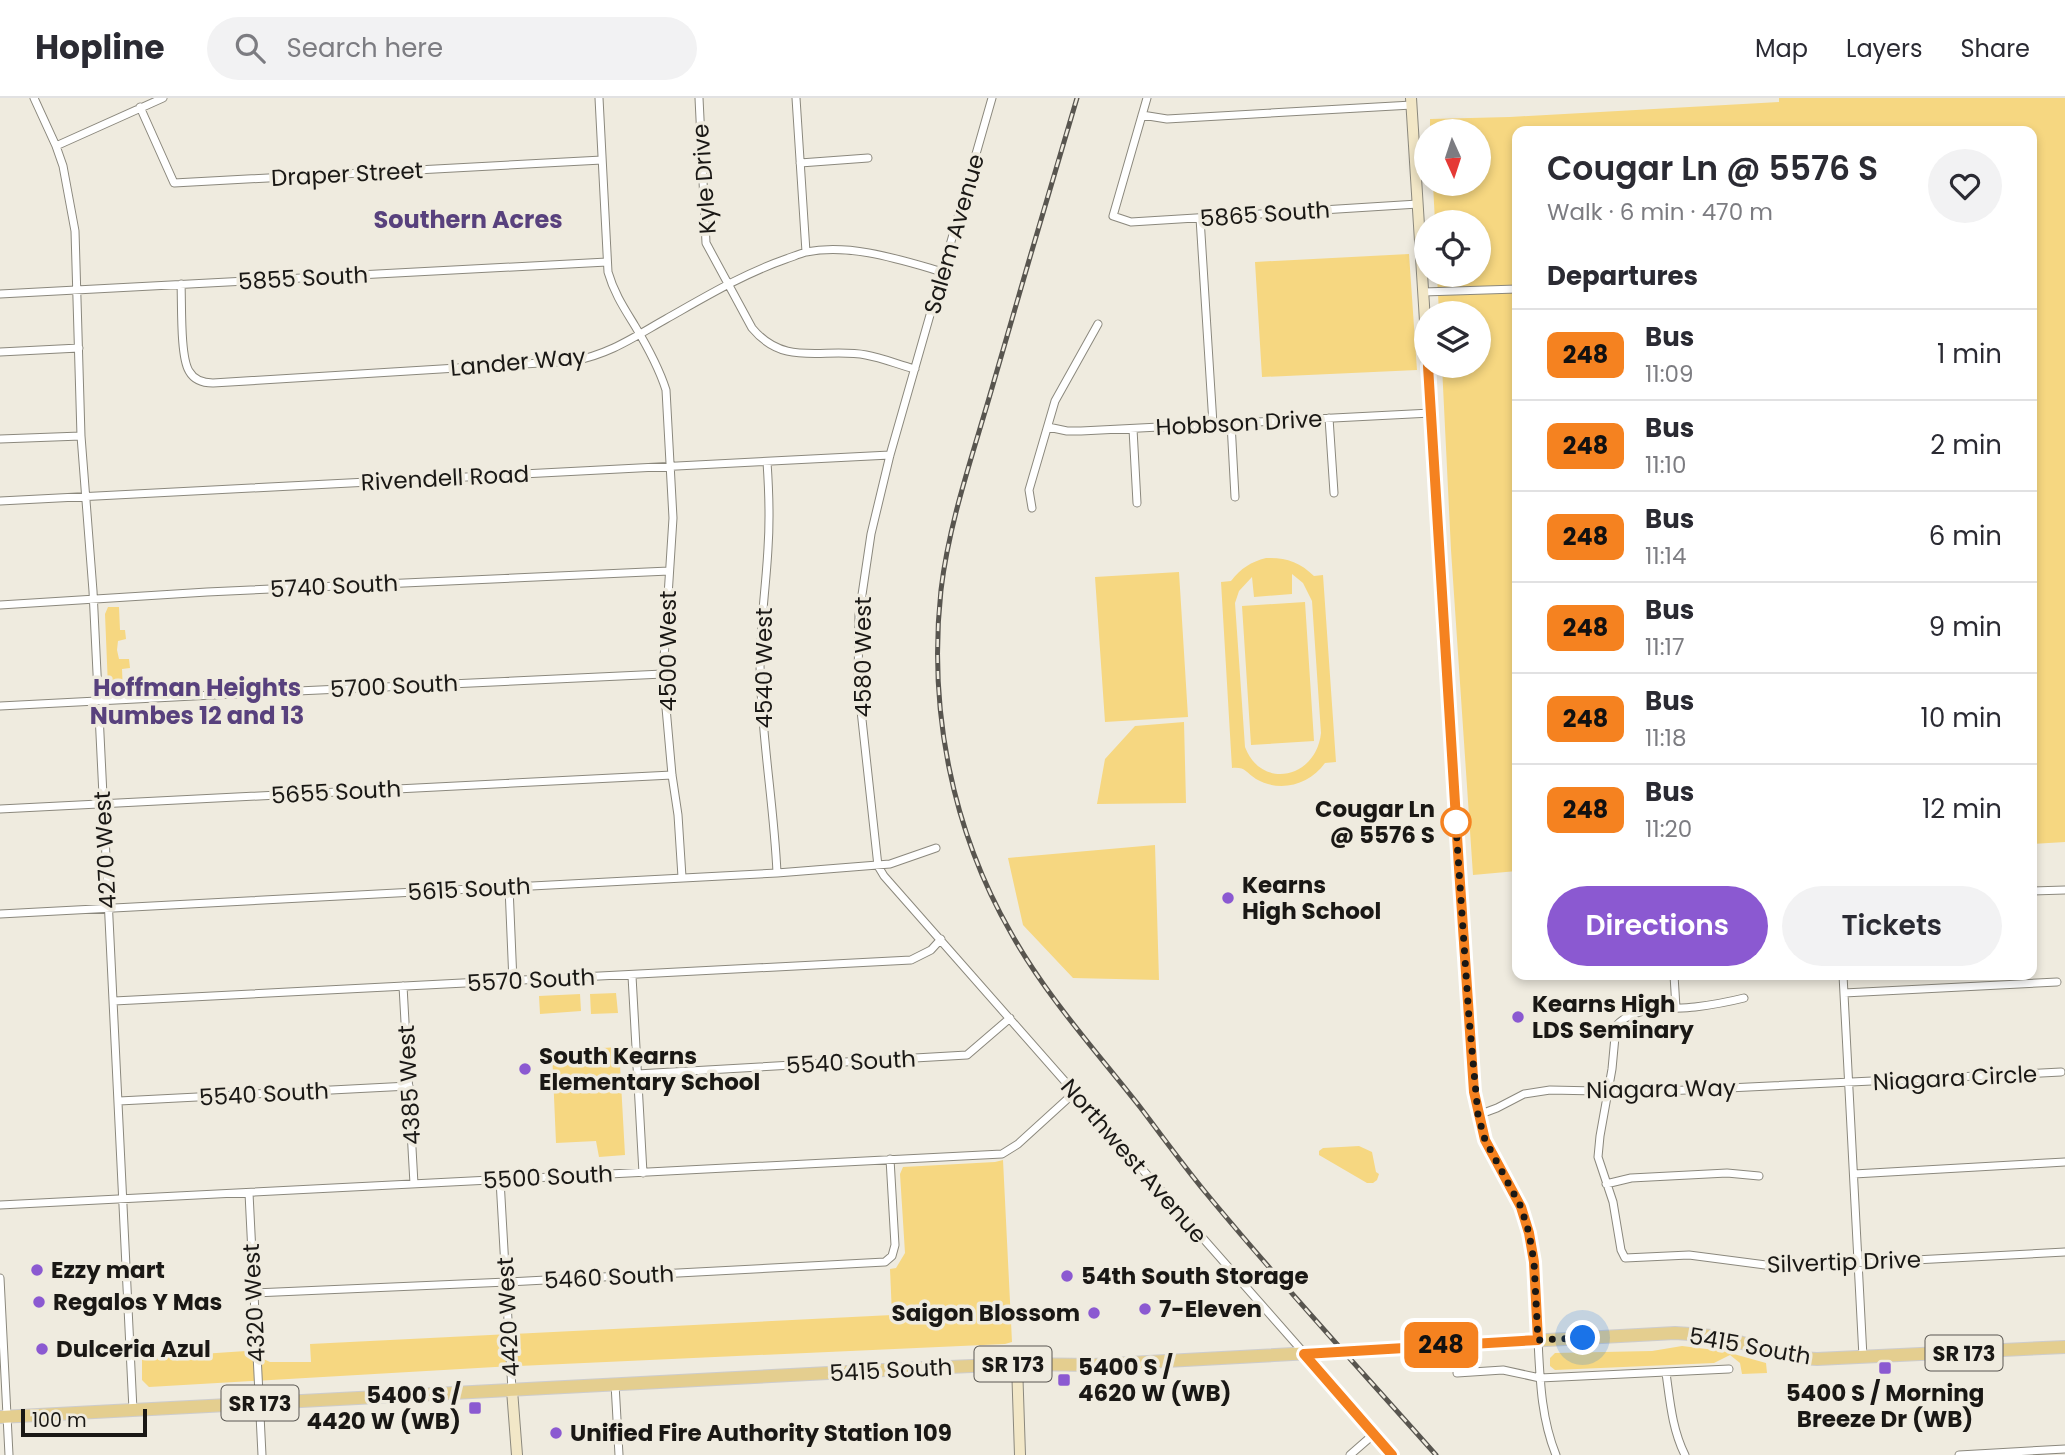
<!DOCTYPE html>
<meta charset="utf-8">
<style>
:root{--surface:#fff;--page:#f2f2f3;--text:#2b2b33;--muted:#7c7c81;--line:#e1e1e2;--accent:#8b59d1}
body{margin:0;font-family:Poppins,sans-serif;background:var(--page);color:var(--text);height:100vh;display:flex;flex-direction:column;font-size:26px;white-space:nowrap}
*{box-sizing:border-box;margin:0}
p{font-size:23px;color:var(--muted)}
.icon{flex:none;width:38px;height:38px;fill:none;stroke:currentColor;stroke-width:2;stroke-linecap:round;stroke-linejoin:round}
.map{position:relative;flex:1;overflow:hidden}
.details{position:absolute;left:1512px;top:28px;width:525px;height:854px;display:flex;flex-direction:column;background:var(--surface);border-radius:14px;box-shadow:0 4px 10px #0003}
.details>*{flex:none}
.badge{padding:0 14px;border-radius:10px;font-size:24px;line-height:46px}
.needle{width:46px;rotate:177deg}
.fabs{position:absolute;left:1414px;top:21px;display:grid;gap:14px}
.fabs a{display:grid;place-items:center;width:77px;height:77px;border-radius:50%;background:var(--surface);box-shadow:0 4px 10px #0003;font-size:35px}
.scale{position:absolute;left:21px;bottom:18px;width:126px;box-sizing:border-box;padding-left:7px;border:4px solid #1a1815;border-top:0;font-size:19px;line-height:24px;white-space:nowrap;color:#1a1815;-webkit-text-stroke:5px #efebdf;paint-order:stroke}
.you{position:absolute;width:35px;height:35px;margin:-18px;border:5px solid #fff;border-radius:50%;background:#1a73e8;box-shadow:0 0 0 10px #1a73e833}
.map>.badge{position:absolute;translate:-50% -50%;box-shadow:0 0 0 4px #fff}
h2{padding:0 35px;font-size:26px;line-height:63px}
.round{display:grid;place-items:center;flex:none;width:74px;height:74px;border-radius:37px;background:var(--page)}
.head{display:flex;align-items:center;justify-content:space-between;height:119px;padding:0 35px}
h1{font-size:33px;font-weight:600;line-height:52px}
.button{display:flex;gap:14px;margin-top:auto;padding:14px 35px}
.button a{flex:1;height:80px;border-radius:42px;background:var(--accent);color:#fff;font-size:28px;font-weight:600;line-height:80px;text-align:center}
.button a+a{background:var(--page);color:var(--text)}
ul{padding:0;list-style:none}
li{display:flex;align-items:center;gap:21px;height:91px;padding:0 35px;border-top:2px solid var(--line)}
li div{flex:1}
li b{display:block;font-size:26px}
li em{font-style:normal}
li .badge{min-width:77px;font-weight:700;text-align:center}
header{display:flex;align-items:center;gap:42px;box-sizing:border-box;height:98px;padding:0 35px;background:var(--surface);border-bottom:2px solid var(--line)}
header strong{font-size:33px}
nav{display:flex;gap:38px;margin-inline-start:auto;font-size:24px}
.search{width:490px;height:63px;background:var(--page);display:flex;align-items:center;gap:18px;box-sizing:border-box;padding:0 24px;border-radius:38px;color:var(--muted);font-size:26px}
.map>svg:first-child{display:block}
.green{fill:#f6d781;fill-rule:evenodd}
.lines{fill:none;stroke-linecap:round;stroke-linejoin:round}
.street-casing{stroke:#8b887d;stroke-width:9}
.secondary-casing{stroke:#8b887d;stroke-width:12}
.primary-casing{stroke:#cdcccc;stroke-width:14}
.street{stroke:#fff;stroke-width:7}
.secondary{stroke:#f2e7c7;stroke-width:10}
.primary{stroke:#e4ce8f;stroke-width:12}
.rail-casing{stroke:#58554f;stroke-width:5}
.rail{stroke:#efebdf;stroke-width:2.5;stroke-dasharray:8;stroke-linecap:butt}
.line-casing{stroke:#fff;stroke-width:16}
.line{stroke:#f58220;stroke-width:10}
.walk{stroke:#1a1815;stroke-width:7;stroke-dasharray:0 12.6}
.stop-dot{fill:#fff;stroke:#f58220;stroke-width:3.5}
.poi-dot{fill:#8b59d1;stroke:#efebdf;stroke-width:2.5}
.labels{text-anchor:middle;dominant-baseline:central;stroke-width:7;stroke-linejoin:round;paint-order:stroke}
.shield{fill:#efebdf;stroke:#5a5752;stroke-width:2}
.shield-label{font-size:21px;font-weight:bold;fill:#1a1815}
.street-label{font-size:23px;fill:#1a1815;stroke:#efebdf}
.stop-label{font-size:23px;font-weight:bold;fill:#1a1815;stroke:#efebdf;text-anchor:end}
.poi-label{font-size:23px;font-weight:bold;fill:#1a1815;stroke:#efebdf;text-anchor:start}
.neighbourhood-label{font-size:24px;font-weight:bold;fill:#58417d;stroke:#efebdf}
</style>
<header>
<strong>Hopline</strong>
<div class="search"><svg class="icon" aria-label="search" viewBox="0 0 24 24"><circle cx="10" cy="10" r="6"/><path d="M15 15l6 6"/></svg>Search here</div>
<nav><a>Map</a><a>Layers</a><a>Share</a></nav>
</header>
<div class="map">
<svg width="2065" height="1357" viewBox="0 0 2065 1357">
<rect width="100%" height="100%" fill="#efebdf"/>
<path class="green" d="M1779,0H2065V744L2032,746V33H1517V773L1473,777L1451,452L1442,268H1479V215H1439L1437,177H1479V124H1435L1433,86H1479V33H1430V21L1510,19L1779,4Z
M1409,156L1417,272L1262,279L1255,164Z
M1266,460C1285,459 1300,464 1314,478L1323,477L1336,664L1325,665C1309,687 1280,695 1256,681C1245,674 1246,669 1232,670L1221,484L1231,483C1241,470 1251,464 1266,460ZM1292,476L1303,485L1312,503L1321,635C1316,681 1261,692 1245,649L1235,505L1239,493L1252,479L1254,499L1292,496Z
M1179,474L1188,619L1105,624L1095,479Z
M1305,504L1314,643L1251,647L1242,508Z
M108,509H119L120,532H125L126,541L118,543L117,552L119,561H129L130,570L122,571L123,594H113L108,589L105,516Z
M1184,624L1186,705L1097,706L1105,661L1135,628Z
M1155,747L1159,882L1073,880L1023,827L1008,760Z
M616,895L618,915L591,916L590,896Z
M580,896L581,913L540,916L539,898Z
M619,949L625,1057L599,1059L596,1043L556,1045L552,953Z
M1359,1048L1372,1054L1376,1074L1379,1076L1377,1082L1373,1085H1367L1319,1057V1053L1323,1050Z
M1003,1062L1012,1244L1005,1246L495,1269L149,1289L142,1282V1260L246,1253L270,1264H311L310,1246L892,1217L890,1171L896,1170L905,1155L900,1076L903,1069L995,1064Z
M1682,1248L1723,1253L1766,1265L1767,1275L1742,1276L1740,1265L1730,1257L1714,1265L1555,1272L1550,1268V1260L1555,1255L1652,1253Z"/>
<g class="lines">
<defs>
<path id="street" d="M34,0L56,48L63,68L75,133L81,338L93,493L133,1312
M599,0L608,174C614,195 624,210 635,228C647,248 659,270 666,292L673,420L663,576L672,677L678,717L682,779
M699,0L706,145L752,230C785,270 824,249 866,257C883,260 899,267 915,271
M796,0L806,154
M992,0L890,357L871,436L859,517L858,585L878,768L884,778L1304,1255
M1147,0L1113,118L1131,124L1418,106
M140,9L174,85L602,62
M1142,17L1167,21L1412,7
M56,48L163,0
M800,65L868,60
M1200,120L1213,326
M181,186C182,206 180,258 189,273C194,282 204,285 213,285L573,263C610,256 634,239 666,221C705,199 743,176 786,161C792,159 799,156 806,154C851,145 901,162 943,174
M1423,194L1517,191
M0,196L607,164
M0,254L79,250
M1329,320L1334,395
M1231,325L1235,399
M1048,329L1067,333H1081L1431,315
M1133,331L1137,405
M0,341L81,338
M767,364C769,393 770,421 768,450C766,489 760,528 760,567C761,637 774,706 777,775
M0,403L890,357
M1032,410L1029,392L1055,303L1098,226
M0,507L207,494L669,473
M0,608L213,597L663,576
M0,711L672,677
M509,789L513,884
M2032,793L2065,792
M0,816L777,775L890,766L936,750
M1674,877L1676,910
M1843,877L1863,1259
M632,878L643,1075
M403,888L414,1086
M1844,895L2057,884
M1744,900C1728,904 1711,907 1695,909C1670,912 1634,907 1616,928L1612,971L1600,1038L1598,1059L1613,1104L1621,1152L1625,1160L1689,1157L1781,1169L2065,1154
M114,903L911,862L931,852L941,841
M637,976L967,957L1010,920
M119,1003L409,988
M1478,1017L1497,1010L1524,996L1550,992L1645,994L2061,974
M1854,1076L2065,1064
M500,1082L512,1292
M1606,1086L1631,1080L1727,1075L1759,1078
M249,1095L262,1357
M0,1107L1002,1056L1018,1046L1074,995
M0,1180L9,1357
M254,1195L507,1184L885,1164L892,1158L895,1147L890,1061
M1538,1242C1540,1281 1541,1320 1556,1357
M1457,1275L1503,1272L1540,1280L1729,1271
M1666,1275C1670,1303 1672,1331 1685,1357
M615,1286L619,1357
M1350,1357L1374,1336
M1959,1357L2065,1351"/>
<path id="secondary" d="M1411,0L1426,239
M1428,268L1474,994C1477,1010 1479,1026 1485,1042C1493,1065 1510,1085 1521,1108C1539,1148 1535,1199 1538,1242
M1304,1256L1392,1357
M1017,1266L1020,1357
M512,1292L517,1357"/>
<path id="primary" d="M0,1319L904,1271L1017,1266L1093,1267L1675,1235C1692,1236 1708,1237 1725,1240C1755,1248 1785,1260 1817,1261L2065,1249"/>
</defs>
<use href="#street" class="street-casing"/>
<use href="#secondary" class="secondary-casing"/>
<use href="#primary" class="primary-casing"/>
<use href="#street" class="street"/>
<use href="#secondary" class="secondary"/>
<use href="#primary" class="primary"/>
<defs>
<path id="rail" d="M1077,0C1048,97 1020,193 992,290C973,356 949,424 941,492C928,611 952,732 1011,835C1046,898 1096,953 1140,1009C1162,1038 1183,1067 1206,1095C1280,1185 1359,1270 1436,1357"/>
</defs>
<use href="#rail" class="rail-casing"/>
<use href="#rail" class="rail"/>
</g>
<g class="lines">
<defs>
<path id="line" d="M1392,1357L1304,1256L1538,1242L1534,1164L1529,1135L1521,1109L1485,1042L1474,994L1459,770L1428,268"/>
</defs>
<use href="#line" class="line-casing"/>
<use href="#line" class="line"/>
<path class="walk" d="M1456,724L1455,713L1469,920L1478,1017L1485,1042L1521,1109L1529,1135L1534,1164L1538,1242L1583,1240"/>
</g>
<circle class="stop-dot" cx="1456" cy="724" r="14"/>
<g class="poi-dot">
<circle cx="1228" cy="800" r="7"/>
<circle cx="1518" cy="919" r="7"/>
<circle cx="525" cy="971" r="7"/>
<circle cx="37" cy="1172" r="7"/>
<circle cx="1067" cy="1178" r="7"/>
<circle cx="39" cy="1204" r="7"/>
<circle cx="1145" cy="1211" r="7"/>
<circle cx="1094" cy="1215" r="7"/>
<circle cx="42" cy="1251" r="7"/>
<rect x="1878" y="1263" width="14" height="14" rx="3.5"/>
<rect x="1057" y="1275" width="14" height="14" rx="3.5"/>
<rect x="468" y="1303" width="14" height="14" rx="3.5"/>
<circle cx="556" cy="1335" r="7"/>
</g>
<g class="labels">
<g class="shield">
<rect x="1925.5" y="1237.5" width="77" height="35" rx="5"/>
<rect x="974.5" y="1248.5" width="77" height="35" rx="5"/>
<rect x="221.5" y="1287.5" width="77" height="35" rx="5"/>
</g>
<g class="shield-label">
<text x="1964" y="1255">SR 173</text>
<text x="1013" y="1266">SR 173</text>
<text x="260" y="1305">SR 173</text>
</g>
<g class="street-label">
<text transform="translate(347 76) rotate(-3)">Draper Street</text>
<text transform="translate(704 81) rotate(-94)">Kyle Drive</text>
<text transform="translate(1265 116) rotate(-4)">5865 South</text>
<text transform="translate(954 136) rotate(-74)">Salem Avenue</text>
<text transform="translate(303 180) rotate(-3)">5855 South</text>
<text transform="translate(518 264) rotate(-5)">Lander Way</text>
<text transform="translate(1239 325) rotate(-3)">Hobbson Drive</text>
<text transform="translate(445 380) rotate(-3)">Rivendell Road</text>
<text transform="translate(334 488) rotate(-3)">5740 South</text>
<text transform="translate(668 553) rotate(-90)">4500 West</text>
<text transform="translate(863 559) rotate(-90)">4580 West</text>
<text transform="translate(764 570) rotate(-90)">4540 West</text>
<text transform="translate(394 588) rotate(-3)">5700 South</text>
<text transform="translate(336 694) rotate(-3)">5655 South</text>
<text transform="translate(105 752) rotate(-93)">4270 West</text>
<text transform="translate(469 791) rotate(-3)">5615 South</text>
<text transform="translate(531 882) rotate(-3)">5570 South</text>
<text transform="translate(851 964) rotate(-3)">5540 South</text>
<text transform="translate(1955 980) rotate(-3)">Niagara Circle</text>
<text transform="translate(409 987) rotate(-93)">4385 West</text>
<text transform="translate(1661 991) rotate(-1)">Niagara Way</text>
<text transform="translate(264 996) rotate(-3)">5540 South</text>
<text transform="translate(1134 1063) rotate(49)">Northwest Avenue</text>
<text transform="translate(548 1079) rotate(-3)">5500 South</text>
<text transform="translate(1844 1164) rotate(-2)">Silvertip Drive</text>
<text transform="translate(609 1179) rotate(-3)">5460 South</text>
<text transform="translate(254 1205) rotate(-93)">4320 West</text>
<text transform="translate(508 1219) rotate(-93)">4420 West</text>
<text transform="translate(1750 1248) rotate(10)">5415 South</text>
<text transform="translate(891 1272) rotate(-3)">5415 South</text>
</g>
<g class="stop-label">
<text x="1435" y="711">Cougar Ln<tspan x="1435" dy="26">@ 5576 S</tspan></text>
</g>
<g class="poi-label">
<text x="1242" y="787">Kearns<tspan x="1242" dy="26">High School</tspan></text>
<text x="1532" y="906">Kearns High<tspan x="1532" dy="26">LDS Seminary</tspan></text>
<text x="539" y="958">South Kearns<tspan x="539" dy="26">Elementary School</tspan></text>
<text x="51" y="1172">Ezzy mart</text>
<text x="1081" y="1178">54th South Storage</text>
<text x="53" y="1204">Regalos Y Mas</text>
<text x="1159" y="1211">7-Eleven</text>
<text x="1080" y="1215" text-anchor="end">Saigon Blossom</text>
<text x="56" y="1251">Dulceria Azul</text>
<text x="1078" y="1269">5400 S /<tspan x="1078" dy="26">4620 W (WB)</tspan></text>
<text x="1885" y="1295" text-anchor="middle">5400 S / Morning<tspan x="1885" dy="26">Breeze Dr (WB)</tspan></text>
<text x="461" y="1297" text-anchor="end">5400 S /<tspan x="461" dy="26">4420 W (WB)</tspan></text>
<text x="570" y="1335">Unified Fire Authority Station 109</text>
</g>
<g class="neighbourhood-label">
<text x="468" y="121">Southern Acres</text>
<text x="197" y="589">Hoffman Heights<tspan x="197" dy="28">Numbes 12 and 13</tspan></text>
</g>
</g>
</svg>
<div class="fabs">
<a><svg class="needle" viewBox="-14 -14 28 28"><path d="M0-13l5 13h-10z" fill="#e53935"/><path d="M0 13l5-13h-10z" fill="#7c7c81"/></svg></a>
<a><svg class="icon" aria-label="locate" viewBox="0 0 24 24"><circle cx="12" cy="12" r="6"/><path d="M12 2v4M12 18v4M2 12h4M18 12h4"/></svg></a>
<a><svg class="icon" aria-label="layers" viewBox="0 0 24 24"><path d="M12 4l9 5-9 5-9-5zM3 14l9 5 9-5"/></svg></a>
</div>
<div class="scale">100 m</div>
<div class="you" style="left:1583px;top:1240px"></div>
<b class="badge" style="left:1441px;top:1247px;background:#f58220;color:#111">248</b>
<section class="details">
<div class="head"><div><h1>Cougar Ln @ 5576 S</h1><p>Walk · 6 min · 470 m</p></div><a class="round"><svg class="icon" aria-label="heart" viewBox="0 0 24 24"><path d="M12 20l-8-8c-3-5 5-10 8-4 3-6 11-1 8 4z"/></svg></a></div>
<h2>Departures</h2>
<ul>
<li><span class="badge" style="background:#f58220;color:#111">248</span><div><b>Bus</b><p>11:09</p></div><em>1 min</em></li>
<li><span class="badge" style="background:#f58220;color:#111">248</span><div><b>Bus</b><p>11:10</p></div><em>2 min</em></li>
<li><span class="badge" style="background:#f58220;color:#111">248</span><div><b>Bus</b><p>11:14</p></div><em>6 min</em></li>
<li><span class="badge" style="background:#f58220;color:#111">248</span><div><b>Bus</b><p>11:17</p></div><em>9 min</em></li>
<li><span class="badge" style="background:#f58220;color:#111">248</span><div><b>Bus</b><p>11:18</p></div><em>10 min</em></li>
<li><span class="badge" style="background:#f58220;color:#111">248</span><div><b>Bus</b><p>11:20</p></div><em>12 min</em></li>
</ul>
<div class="button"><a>Directions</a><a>Tickets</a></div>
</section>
</div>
